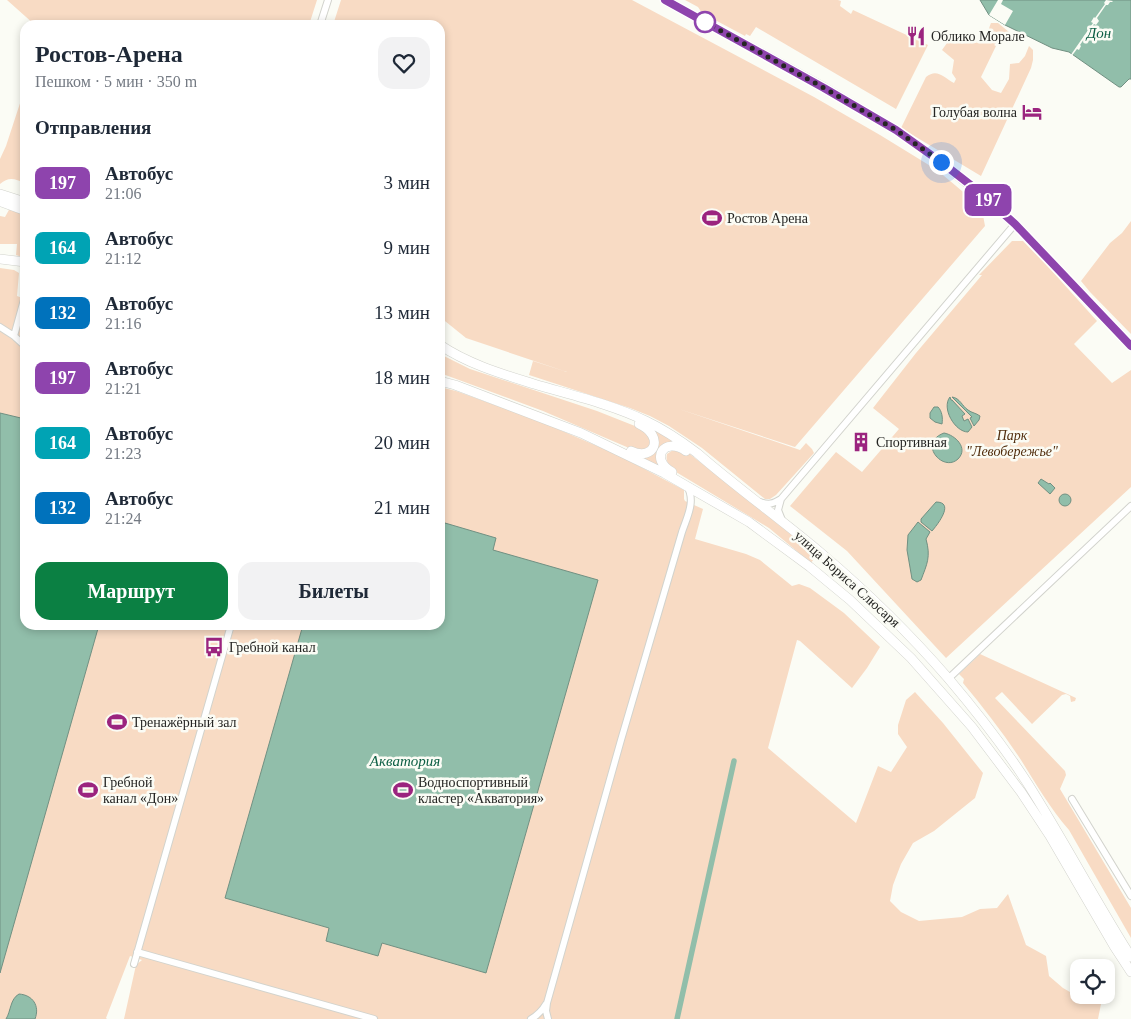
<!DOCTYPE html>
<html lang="ru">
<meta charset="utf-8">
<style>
:root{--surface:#fff;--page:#f2f2f3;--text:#1f2937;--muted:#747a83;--accent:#0b8043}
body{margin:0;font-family:Georgia,serif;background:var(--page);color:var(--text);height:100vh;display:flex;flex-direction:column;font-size:19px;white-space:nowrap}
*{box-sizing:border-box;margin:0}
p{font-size:16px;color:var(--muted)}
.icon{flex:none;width:28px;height:28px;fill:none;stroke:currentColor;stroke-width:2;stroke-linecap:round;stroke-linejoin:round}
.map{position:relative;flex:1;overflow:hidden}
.drawer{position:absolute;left:20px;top:20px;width:425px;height:610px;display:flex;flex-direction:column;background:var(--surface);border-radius:15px;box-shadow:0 2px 8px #0003}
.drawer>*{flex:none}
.badge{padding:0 10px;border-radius:8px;font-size:18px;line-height:32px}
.tools{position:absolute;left:1070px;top:959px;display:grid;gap:10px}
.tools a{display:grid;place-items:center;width:45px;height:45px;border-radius:10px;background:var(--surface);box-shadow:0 2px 8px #0003;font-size:25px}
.you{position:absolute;width:25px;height:25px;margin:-12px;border:4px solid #fff;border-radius:50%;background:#1a73e8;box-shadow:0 0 0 8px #1a73e833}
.map>.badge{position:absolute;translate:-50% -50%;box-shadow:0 0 0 2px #fff}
h2{padding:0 15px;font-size:19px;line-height:45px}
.round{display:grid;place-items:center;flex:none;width:52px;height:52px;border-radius:15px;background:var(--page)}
.summary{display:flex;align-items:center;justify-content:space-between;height:85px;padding:0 15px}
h1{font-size:24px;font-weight:700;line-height:38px}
.cta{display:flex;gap:10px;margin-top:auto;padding:10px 15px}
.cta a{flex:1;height:58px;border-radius:15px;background:var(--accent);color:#fff;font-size:20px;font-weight:700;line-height:58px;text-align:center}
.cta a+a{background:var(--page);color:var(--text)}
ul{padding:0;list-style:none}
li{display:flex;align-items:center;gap:15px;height:65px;padding:0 15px}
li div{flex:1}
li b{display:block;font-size:19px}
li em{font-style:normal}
li .badge{min-width:55px;font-weight:700;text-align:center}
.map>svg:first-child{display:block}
.green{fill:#f8dbc4}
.water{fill:#91beaa;stroke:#719082}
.pier{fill:#fbfcf5}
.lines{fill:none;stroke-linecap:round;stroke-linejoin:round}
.canal{stroke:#91beaa;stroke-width:5.5}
.street-casing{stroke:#d2d3cd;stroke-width:8}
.secondary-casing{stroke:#d2d3cd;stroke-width:10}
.primary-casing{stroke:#d2d3cd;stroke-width:11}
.street{stroke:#fff;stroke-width:6}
.secondary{stroke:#fff;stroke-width:9}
.primary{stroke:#fff;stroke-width:10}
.line-casing{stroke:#fff;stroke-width:11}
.line{stroke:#8e44ad;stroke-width:8}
.walk{stroke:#252523;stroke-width:5;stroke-dasharray:0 9}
.stop-dot{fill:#fff;stroke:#8e44ad;stroke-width:2.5}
.labels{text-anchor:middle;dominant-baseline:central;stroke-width:5;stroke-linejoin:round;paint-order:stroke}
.poi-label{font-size:14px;fill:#252523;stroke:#fbfcf5;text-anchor:start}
.park-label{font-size:14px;font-style:italic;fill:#522e0e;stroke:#fbfcf5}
.street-label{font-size:14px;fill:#252523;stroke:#fbfcf5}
.water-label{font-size:15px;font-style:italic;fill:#0d5f45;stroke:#fbfcf5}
</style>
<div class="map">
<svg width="1131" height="1019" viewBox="0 0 1131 1019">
<rect width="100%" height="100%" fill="#fbfcf5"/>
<path class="green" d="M7,0H317L309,25H35Z
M341,0H632L814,97L880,135L937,170L962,191L982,210L985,226L795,447L679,409L800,450L806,443L812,449L814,453L776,495L770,499H765L702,448L669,426L650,416L630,408L529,375L533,361L567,372L466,338L440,317V25H333Z
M685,0H838L841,1L840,6L851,14L853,10L928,45L896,109L756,27L750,36L746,34L745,36L702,13L698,7Z
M991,23H998L1009,32L994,45L996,46L981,77L992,90L1001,93L1009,79L1010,64L1019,63L1025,56L1029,46L1033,50V60L1031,68L981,176L901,128L926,77C937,68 943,77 954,83L956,79L952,73L954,60L942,50L947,43L954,38C964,43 975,47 985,38C988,35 989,27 991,23Z
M25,88V183C15,179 9,176 0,184V159L6,146Z
M10,208L25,214V258L16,255L17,244H0V216L5,217Z
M1131,221V334L1090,292L1081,281L1110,243L1122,233Z
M1012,241H1023L1051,270L1097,321L1074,344L1112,383L1131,370V487L946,658L847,551L790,506L836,452L862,472L899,429L873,408L916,353L982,275H979Z
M0,268L14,270L19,273L17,296L25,299V625H440V387L456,391L539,421L618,455L684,490V499L685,501L703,509L695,539L746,554L760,560L792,586L799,584L810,588L844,613L880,647L867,668L852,688L800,641L797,640L768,748L856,823L878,766L891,772L907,747L898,734V725L906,700L915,692L943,723L983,773L975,798L934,831L913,843L901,864L893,885L890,901L901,912L919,921L962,917L980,909L997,908L1008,894L1026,945L1046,956L1049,976L1063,988L1084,1000L1102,999L1098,1019H124L136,965L142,960L130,956L106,1018L107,1019H0Z
M440,354L470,369L597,411L645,430L650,434V448L636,451L543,411L440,373Z
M656,430L673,440L657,460L659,466L643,459Z
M673,450L686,451L817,554L811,563L769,528L676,472C670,466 665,463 667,454Z
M980,654L1076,698L1075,701L1071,702L1070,696L1066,694L1062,695L1032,724L1002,692L995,698L1065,771L1066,775L1060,789L1131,908V938L1069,830C1050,808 1036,784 1021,760C1003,733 984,708 963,683L964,679L959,674Z"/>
<path class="water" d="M980,0H1131V79H1129L1121,87H1119L1069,52L1052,48L1005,25L989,15Z
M950,397L951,400H952L965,414L962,416L964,421L968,419L972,427L968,432C955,432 941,408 950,397Z
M952,397C960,398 962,406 968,410C972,413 976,413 980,416L979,420L974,426L970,418L972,417Z
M934,407H938C942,411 943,418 942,424L935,422L930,418V413Z
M0,413L25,419V625H99L0,973Z
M944,433C955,435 969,448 958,459C943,473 917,443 944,433Z
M1041,479L1049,484L1050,483L1055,488L1050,494L1038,483Z
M1059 500a6 6 0 1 1 12 0a6 6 0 1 1-12 0Z
M936,502C955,502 938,524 932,531L921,522V519Z
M918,522L930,532L926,539C931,557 927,564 921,580L917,582L912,579L907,550L908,535Z
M445,523L496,538L493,550L598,580L486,973L382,943L378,956L326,941L329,928L225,898L303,625H440V536H441Z
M19,994C33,995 40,1006 35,1019H6C11,1011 10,999 19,994Z"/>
<path class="pier" d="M998,0H1003L1001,4L1013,11L1005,25L989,15Z
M1106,0L1113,1L1112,2H1110L1108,5H1106L1097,18L1099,21L1096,25L1094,24L1080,45L1081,46L1079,50L1077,49L1071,57L1070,56L1093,23L1091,22L1094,17L1095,18L1105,4L1104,3Z"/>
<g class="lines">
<path class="canal" d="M677,1019L734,761"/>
<defs>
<path id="street" d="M320,25L328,0
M0,327L14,336L25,346
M14,336L25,296
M781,499L778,510L782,520
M760,502C769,505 773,504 781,499L1015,224
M948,679L1131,506
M1072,799L1131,896
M137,952L374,1019
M134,964L231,625
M531,1019C538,1015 542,1011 546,1004
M548,1019L546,1011L547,1003L621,740L682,532C687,517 696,501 687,486"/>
<path id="secondary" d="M665,0L825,88L896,130L941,162L977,191L1015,224L1131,346
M0,194L25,202
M0,259L25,262
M440,345C468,364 502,374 534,384C571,395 611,404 646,421C665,430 681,441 697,453C737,488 781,519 821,553C867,592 909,633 948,678C976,711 1005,748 1028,784C1064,841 1095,900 1131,957
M440,381L455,385L581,433L664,473L749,522L810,567L850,600L911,658L972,727L1021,792L1050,836L1114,946L1131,972
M631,451C655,462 665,436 639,424
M672,472C649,459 664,436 686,451"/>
<path id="primary" d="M0,201L25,210"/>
</defs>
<use href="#street" class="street-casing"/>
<use href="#secondary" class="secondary-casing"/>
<use href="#primary" class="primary-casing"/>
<use href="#street" class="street"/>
<use href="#secondary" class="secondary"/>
<use href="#primary" class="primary"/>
</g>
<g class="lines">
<defs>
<path id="line" d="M665,0L824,88L896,130L941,162L977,190L1015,224L1131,346"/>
</defs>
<use href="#line" class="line-casing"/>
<use href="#line" class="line"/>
<path class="walk" d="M705,22L824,88L896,130L941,162"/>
</g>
<defs>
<symbol id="restaurant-bare" viewBox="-9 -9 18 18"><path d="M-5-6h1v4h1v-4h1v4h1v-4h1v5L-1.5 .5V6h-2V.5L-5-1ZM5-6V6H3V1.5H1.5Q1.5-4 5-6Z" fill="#9b247f" stroke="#fbfcf5" stroke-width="2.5" paint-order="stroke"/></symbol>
<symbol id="hotel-bare" viewBox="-9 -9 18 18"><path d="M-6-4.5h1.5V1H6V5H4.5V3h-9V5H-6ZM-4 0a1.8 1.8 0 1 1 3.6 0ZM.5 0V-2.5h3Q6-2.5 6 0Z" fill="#9b247f" stroke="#fbfcf5" stroke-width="2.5" paint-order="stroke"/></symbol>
<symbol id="stadium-bare" viewBox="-9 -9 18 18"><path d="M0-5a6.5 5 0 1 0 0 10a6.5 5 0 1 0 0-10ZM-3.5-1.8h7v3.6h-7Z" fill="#9b247f" stroke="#fbfcf5" stroke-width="2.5" paint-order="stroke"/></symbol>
<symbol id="building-bare" viewBox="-9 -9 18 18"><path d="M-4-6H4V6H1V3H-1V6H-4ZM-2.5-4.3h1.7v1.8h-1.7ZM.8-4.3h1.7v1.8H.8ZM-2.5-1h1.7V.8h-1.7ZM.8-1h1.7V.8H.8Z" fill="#9b247f" stroke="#fbfcf5" stroke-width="2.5" paint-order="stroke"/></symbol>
<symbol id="bus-bare" viewBox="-9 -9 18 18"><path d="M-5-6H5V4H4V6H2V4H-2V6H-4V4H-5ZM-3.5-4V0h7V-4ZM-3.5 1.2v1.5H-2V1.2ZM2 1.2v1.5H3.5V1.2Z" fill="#9b247f" stroke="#fbfcf5" stroke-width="2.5" paint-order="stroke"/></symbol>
</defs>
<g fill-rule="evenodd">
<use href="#restaurant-bare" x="902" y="22" width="28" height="28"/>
<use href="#hotel-bare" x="1018" y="98" width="28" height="28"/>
<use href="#stadium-bare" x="698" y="204" width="28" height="28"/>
<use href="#building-bare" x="847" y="428" width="28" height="28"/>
<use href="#bus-bare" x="200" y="633" width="28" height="28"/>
<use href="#stadium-bare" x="103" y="708" width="28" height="28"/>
<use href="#stadium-bare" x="74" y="776" width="28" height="28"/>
<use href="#stadium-bare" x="389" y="776" width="28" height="28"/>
</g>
<circle class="stop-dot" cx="705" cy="22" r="10"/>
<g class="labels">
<g class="poi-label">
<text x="931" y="36">Облико Морале</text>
<text x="1017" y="112" text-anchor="end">Голубая волна</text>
<text x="727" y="218">Ростов Арена</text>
<text x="876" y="442">Спортивная</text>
<text x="229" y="647">Гребной канал</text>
<text x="132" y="722">Тренажёрный зал</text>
<text x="103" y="782">Гребной<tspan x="103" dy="16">канал «Дон»</tspan></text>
<text x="418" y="782">Водноспортивный<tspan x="418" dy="16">кластер «Акватория»</tspan></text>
</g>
<g class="park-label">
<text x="1012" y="435">Парк<tspan x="1012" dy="16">"Левобережье"</tspan></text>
</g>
<g class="street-label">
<text transform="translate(847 579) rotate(42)">улица Бориса Слюсаря</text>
</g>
<g class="water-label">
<text x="1099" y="33">Дон</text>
<text x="405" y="761">Акватория</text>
</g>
</g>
</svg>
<div class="tools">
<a><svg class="icon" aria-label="locate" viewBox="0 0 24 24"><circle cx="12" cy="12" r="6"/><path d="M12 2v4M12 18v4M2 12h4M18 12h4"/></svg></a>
</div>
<div class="you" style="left:941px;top:162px"></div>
<b class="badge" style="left:988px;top:200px;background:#8e44ad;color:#fff">197</b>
<section class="drawer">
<div class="summary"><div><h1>Ростов-Арена</h1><p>Пешком · 5 мин · 350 m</p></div><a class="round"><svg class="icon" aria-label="heart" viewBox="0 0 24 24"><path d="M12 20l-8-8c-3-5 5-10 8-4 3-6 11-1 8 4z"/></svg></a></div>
<h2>Отправления</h2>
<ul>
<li><span class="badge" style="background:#8e44ad;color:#fff">197</span><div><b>Автобус</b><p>21:06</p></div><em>3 мин</em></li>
<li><span class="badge" style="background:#00a3b4;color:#fff">164</span><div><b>Автобус</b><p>21:12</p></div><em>9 мин</em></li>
<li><span class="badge" style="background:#0072bc;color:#fff">132</span><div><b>Автобус</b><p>21:16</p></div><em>13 мин</em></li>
<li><span class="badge" style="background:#8e44ad;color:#fff">197</span><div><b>Автобус</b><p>21:21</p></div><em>18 мин</em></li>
<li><span class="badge" style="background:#00a3b4;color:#fff">164</span><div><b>Автобус</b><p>21:23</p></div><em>20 мин</em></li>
<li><span class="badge" style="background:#0072bc;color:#fff">132</span><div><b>Автобус</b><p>21:24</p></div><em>21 мин</em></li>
</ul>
<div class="cta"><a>Маршрут</a><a>Билеты</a></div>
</section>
</div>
